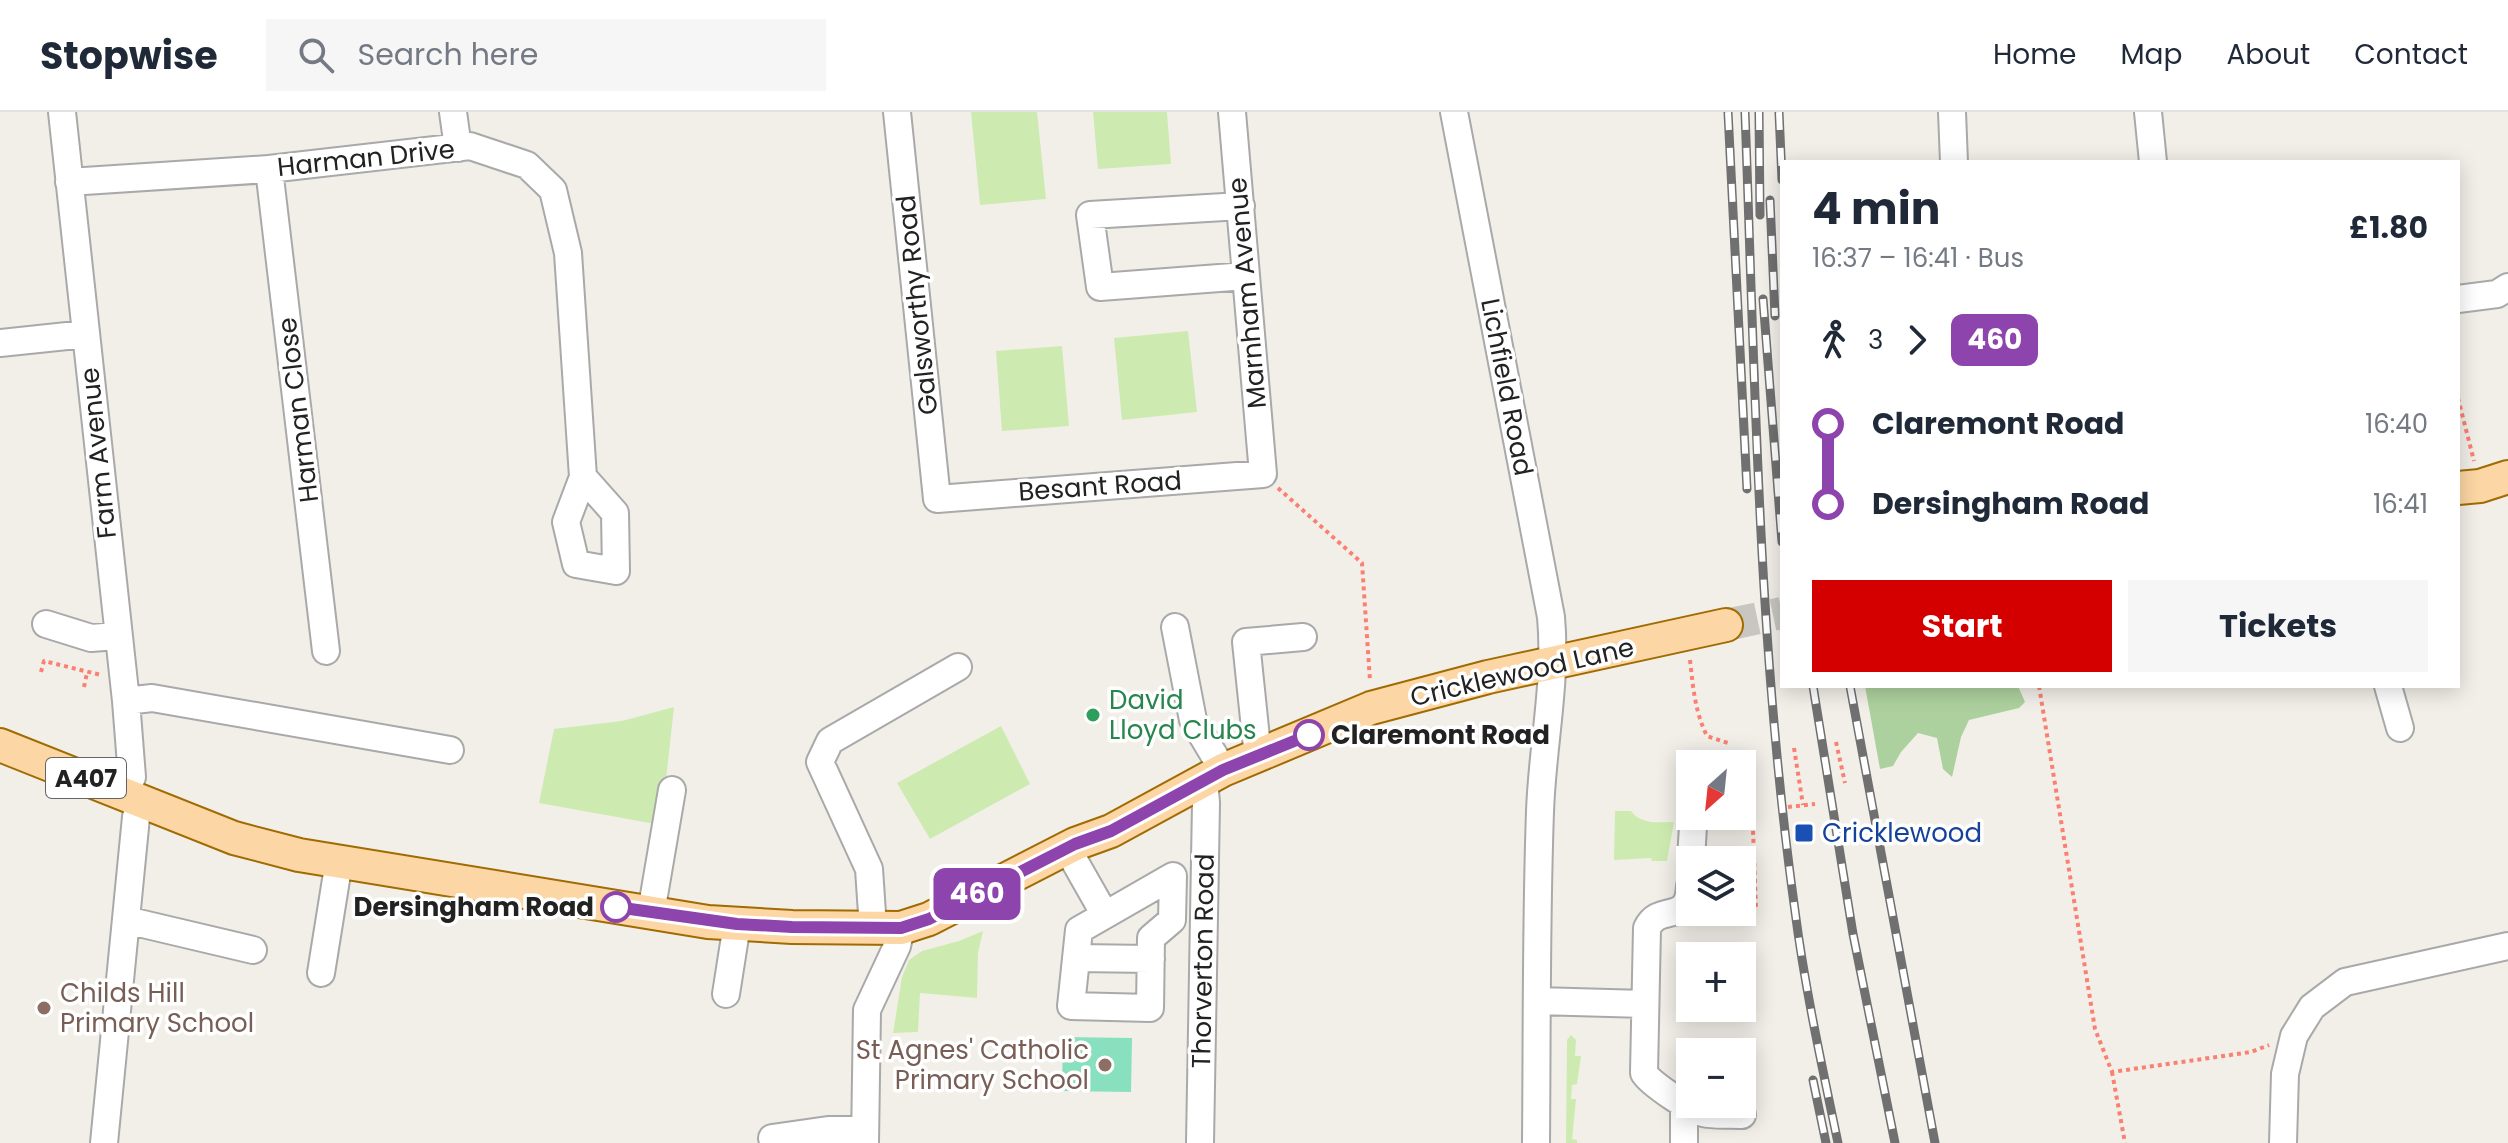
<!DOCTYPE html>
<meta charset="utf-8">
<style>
:root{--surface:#fff;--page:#f6f6f7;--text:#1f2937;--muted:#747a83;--line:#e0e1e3;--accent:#d40000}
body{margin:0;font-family:Poppins,sans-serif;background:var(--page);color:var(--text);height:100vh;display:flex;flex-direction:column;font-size:30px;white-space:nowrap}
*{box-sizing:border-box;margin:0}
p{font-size:26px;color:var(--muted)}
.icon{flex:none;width:44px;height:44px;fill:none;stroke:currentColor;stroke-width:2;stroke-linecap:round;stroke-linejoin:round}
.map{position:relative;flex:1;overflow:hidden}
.drawer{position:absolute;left:1780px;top:48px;width:680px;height:528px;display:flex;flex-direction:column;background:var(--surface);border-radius:0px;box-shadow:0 4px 20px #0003}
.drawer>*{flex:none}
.badge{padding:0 16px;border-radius:12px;font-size:28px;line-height:52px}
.needle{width:52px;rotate:207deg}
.buttons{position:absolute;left:1676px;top:638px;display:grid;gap:16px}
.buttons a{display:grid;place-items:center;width:80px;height:80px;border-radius:0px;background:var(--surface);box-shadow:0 4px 20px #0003;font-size:40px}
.map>.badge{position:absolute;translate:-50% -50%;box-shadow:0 0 0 4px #fff}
.legs{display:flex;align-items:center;gap:12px;height:88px;padding:0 32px;font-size:26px}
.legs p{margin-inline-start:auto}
.headline{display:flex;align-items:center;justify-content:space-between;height:136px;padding:0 32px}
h1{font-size:44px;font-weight:700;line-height:60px}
.primary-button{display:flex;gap:16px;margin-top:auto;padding:16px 32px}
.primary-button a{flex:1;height:92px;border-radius:0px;background:var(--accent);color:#fff;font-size:32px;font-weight:700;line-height:92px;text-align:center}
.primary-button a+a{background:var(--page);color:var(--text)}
ul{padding:0 32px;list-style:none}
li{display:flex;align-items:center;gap:28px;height:80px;font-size:30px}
li i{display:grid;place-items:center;width:12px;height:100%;margin:0 10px;background:currentColor}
li i::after{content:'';width:20px;height:20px;margin:-10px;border:6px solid;border-radius:50%;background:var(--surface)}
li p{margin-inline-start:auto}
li:first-child i{background:linear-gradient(#0000 50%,currentColor 0)}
li:last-child i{background:linear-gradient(currentColor 50%,#0000 0)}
header{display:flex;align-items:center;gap:48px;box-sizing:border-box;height:112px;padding:0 40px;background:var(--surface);border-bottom:2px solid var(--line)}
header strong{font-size:38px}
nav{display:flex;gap:44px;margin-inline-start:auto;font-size:28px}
.search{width:560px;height:72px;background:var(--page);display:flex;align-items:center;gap:20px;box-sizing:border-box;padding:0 28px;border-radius:0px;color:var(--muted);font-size:30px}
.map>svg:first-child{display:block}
.grass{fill:#cdebb0}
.forest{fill:#add19e}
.pitch{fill:#88e0be}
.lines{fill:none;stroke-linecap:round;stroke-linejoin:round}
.major-tunnel{stroke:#c8c6c1;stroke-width:32;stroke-dasharray:32 16;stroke-linecap:butt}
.minor-casing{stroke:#a9a9a9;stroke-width:30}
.major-casing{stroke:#a06b00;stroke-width:36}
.path{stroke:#fa8072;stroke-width:4;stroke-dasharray:4 4;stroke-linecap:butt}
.minor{stroke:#fff;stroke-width:26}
.major{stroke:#fcd6a4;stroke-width:32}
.rail-casing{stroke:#707070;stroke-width:9}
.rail{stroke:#fff;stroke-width:6;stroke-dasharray:18;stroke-linecap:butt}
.line-1-casing{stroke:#fff;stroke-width:18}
.line-1{stroke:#8e44ad;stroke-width:12}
.leisure-dot{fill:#2e9e5b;stroke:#fff;stroke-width:3}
.stop-1-dot{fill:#fff;stroke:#8e44ad;stroke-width:4}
.transit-dot{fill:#1a4fb4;stroke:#fff;stroke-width:3}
.education-dot{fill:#8d6e63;stroke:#fff;stroke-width:3}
.labels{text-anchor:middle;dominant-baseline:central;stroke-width:7;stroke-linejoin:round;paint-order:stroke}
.shield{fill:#fff;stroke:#646464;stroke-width:2}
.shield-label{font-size:24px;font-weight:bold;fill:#222}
.street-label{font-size:26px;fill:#222;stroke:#fff}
.leisure-label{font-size:26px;fill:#27864d;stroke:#fff;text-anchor:start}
.stop-label{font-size:26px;font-weight:bold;fill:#222;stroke:#fff;text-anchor:start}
.transit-label{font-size:26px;fill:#164399;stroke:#fff;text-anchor:start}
.education-label{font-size:26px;fill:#785e54;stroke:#fff;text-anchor:start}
</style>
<header>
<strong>Stopwise</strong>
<div class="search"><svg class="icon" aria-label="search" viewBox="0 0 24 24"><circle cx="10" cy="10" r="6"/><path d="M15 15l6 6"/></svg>Search here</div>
<nav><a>Home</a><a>Map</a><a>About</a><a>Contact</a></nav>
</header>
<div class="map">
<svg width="2508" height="1031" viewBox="0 0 2508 1031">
<rect width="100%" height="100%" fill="#f2efe9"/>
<path class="grass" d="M971,0H1037L1046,87L980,93Z
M1093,0H1167L1171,52L1098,57Z
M1188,219L1197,300L1122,308L1114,226Z
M1062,234L1069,314L1002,319L996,239Z
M674,595L661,713L539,691L554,617L622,609Z
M1001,614L1030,672L930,727L897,671Z
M1615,699H1631C1641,713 1658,710 1674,710L1667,749H1652L1651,746L1614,748Z
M983,819L978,841L977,886L920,881L918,920L893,921L902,865L909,848L922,839L959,829Z
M1571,923L1576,928L1575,944H1581L1577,972L1572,973L1571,987H1576L1572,1027L1577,1028V1031H1566L1567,928Z"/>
<path class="forest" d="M1865,574H2018L2025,590L2019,596L1969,608L1961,625L1952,665L1943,657L1937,626L1918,621L1901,640L1893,654L1880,657Z"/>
<path class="pitch" d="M1063,925L1132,926L1131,980L1062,979Z"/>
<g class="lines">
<path class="major-tunnel" d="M1726,513L1782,501"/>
<defs>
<path id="minor" d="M62,0L126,589L132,665L126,681
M453,0L458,36
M897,0L937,387L1263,362L1232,0
M1454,0L1551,505C1557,571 1542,635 1540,700C1536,810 1537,921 1536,1031
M1952,0L1954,50
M2148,0L2153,50
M269,57L326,539
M69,70L269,57L470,34L527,53L553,78L568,141L583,365
M1241,94L1090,103L1100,175L1246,164
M2458,187L2497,182L2508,175
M0,231L86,222
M583,365L615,401L616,459L576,452L566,410Z
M46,512L91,526L117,524
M1175,515L1193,608L1223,658
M2388,574L2400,616
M126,589L152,586L450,638
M1258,645L1246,530L1303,525
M1067,736L1105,803
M1691,748L1693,714
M1173,764L1172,808L1151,826L1150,896L1071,894L1079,818Z
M1690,774C1688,814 1660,790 1647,816L1644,961C1651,972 1690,998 1703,1001C1715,1004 1729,1002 1742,1003
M651,801L672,678
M126,808L253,838
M873,816L869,757L820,650L830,629L958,555
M1076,846L1151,847
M321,861L339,749
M726,882L737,812
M1537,889L1645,892
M772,1026L828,1018H865
M104,1031L136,705L141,687
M865,1031L867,898L897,834L901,816
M1200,1031L1206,691L1204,667
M1684,1031V991
M2283,1031L2285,962L2294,924L2312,895L2345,870L2508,834"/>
<path id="major" d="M2458,376L2480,374L2508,365
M0,633L234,726L299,743L708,810L792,815L901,816L929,807L1075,732L1111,719L1223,658L1371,596L1488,565L1726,513"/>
</defs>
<use href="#minor" class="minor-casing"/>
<use href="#major" class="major-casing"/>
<path class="path" d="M2458,286L2474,349
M1278,376L1362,451L1370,569
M1690,548C1693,575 1695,600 1707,624L1728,631
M41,560L44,549L101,563
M2039,574L2095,917L2112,960L2251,940L2269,933
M84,575L87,561
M1836,630L1845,671
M1794,636L1803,693
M1750,639L1756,797
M1788,695L1815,692
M2112,960L2125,1031"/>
<use href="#minor" class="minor"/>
<use href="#major" class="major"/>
<defs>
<path id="rail" d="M1728,0L1747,377
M1745,0C1755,266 1758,534 1795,799C1805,877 1822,954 1838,1031
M1759,0L1760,103
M1779,0L1782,68
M1770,88L1775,204
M1763,187L1782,430
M1813,574L1853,822L1895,1031
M1850,574L1935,1031
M1813,968L1826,1031"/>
</defs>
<use href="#rail" class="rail-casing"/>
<use href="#rail" class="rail"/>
</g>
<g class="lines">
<defs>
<path id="line-1" d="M616,795L737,812L792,815L901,816L929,807L1075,732L1111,719L1223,658L1309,623"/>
</defs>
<use href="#line-1" class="line-1-casing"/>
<use href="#line-1" class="line-1"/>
</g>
<circle class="leisure-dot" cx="1093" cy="603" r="8"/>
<g class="stop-1-dot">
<circle cx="1309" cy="623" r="14"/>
<circle cx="616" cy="795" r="14"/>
</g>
<rect class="transit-dot" x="1794" y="711" width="20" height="20" rx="4"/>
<g class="education-dot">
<circle cx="44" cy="896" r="8"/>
<circle cx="1105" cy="953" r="8"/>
</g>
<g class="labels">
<rect class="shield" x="46" y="646" width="80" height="40" rx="6"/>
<g class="shield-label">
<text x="86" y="666">A407</text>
</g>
<g class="street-label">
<text transform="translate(366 46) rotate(-6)">Harman Drive</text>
<text transform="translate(1247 181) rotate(-95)">Marnham Avenue</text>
<text transform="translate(917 193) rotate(-96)">Galsworthy Road</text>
<text transform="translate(1507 275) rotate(79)">Lichfield Road</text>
<text transform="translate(298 298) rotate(-97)">Harman Close</text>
<text transform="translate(98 341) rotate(-96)">Farm Avenue</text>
<text transform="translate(1100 374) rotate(-4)">Besant Road</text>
<text transform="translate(1522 560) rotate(-13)">Cricklewood Lane</text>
<text transform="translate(1203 849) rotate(-89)">Thorverton Road</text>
</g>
<g class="leisure-label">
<text x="1109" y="588">David<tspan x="1109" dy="30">Lloyd Clubs</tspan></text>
</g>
<g class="stop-label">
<text x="1331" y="623">Claremont Road</text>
<text x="594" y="795" text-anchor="end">Dersingham Road</text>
</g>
<g class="transit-label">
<text x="1822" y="721">Cricklewood</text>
</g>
<g class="education-label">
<text x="60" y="881">Childs Hill<tspan x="60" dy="30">Primary School</tspan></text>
<text x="1089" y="938" text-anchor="end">St Agnes' Catholic<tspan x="1089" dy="30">Primary School</tspan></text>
</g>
</g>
</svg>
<div class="buttons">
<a><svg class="needle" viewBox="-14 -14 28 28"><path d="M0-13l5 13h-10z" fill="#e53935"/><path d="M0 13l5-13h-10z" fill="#747a83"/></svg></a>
<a><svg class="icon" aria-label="layers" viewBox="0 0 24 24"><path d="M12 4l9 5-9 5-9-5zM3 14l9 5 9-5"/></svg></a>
<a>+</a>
<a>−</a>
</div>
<b class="badge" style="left:977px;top:782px;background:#8e44ad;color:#fff">460</b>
<section class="drawer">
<div class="headline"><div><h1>4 min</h1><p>16:37 – 16:41 · Bus</p></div><b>£1.80</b></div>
<div class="legs"><svg class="icon" aria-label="walk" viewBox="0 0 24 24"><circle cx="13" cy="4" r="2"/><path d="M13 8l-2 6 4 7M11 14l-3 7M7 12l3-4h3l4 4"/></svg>3<svg class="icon" aria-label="forward" viewBox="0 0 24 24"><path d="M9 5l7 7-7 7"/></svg><b class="badge" style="background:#8e44ad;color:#fff">460</b></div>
<ul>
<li><i style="color:#8e44ad"></i><b>Claremont Road</b><p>16:40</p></li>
<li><i style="color:#8e44ad"></i><b>Dersingham Road</b><p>16:41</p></li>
</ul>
<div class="primary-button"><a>Start</a><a>Tickets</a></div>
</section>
</div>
